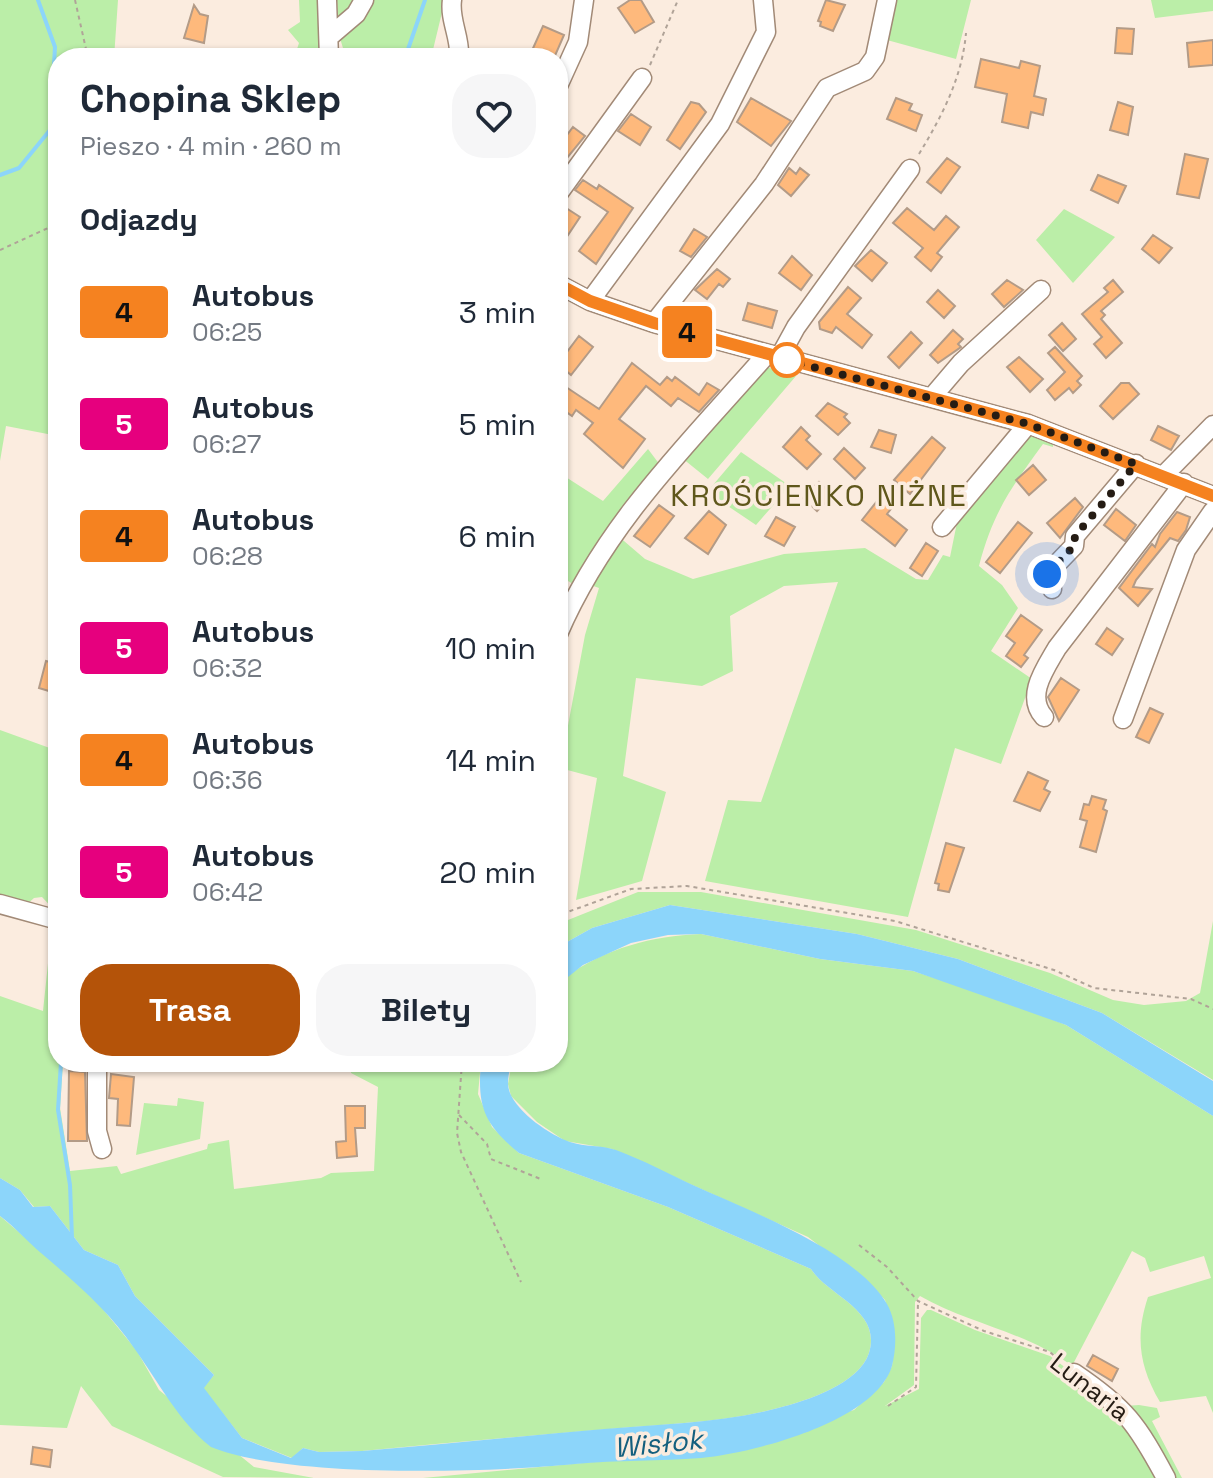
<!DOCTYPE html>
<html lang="pl">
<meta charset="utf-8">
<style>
:root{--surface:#fff;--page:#f6f6f7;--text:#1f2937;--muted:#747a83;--accent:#b45309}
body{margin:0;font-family:"Space Grotesk",sans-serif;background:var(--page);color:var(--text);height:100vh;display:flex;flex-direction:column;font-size:30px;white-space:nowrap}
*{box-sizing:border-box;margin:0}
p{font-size:26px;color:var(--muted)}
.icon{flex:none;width:44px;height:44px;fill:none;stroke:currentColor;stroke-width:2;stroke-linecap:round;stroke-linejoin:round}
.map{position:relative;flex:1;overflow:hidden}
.drawer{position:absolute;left:48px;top:48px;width:520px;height:1024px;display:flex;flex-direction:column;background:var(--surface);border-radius:32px;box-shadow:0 2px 6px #0004}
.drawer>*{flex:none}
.badge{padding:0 16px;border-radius:6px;font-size:28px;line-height:52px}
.you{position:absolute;width:40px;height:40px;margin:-20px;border:6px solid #fff;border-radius:50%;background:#1a73e8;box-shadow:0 0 0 12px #1a73e833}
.map>.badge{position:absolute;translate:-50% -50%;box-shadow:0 0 0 4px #fff}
h2{padding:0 32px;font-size:30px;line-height:72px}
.round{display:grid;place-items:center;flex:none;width:84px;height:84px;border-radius:32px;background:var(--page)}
.overview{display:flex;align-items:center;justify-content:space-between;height:136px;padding:0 32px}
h1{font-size:38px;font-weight:800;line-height:60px}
.button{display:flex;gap:16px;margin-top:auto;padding:16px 32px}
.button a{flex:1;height:92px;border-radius:32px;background:var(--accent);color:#fff;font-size:32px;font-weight:800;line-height:92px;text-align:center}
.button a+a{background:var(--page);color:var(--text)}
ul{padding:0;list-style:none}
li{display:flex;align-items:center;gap:24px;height:112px;padding:0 32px}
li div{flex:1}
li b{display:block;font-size:30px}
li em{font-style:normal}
li .badge{min-width:88px;font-weight:700;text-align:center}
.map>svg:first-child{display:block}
.green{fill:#bbeea8}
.water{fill:#8cd5fa}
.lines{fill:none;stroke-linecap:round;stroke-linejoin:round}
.stream{stroke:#8cd5fa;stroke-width:4}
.building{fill:#feb97c;stroke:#b39b87;stroke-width:2}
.minor-casing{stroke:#a28a77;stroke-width:21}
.path{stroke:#b0a398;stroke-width:2;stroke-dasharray:4 4;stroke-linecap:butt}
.minor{stroke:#fff;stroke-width:18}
.line-casing{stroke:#fff;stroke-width:18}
.line{stroke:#f58220;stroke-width:12}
.walk{stroke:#251c14;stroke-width:8;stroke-dasharray:0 14.4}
.stop-dot{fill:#fff;stroke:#f58220;stroke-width:4}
.labels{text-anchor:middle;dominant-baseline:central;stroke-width:7;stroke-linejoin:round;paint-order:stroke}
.street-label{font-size:26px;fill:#251c14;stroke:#fbecdf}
.water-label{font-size:28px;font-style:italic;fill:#145f7e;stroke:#fbecdf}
.quarter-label{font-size:30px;letter-spacing:2px;fill:#5f571b;stroke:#fbecdf}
</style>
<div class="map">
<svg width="1213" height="1478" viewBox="0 0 1213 1478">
<rect width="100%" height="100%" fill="#fbecdf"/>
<path class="green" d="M0,0H118L114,58H58V436L6,426L0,461Z
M299,0H319L321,58H294L299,43L288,30L300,22Z
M337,0H445L431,58H346L339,35Z
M893,0H971L956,59L887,40Z
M1151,0H1213V11L1155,18Z
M1064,209L1115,237L1073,283L1036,240Z
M764,365L788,377L796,376L708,479L682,458Z
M1027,434L1053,443V447L1043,444C1011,488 993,512 979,566L1002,585L1018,608L991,651L1032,679L1001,764L955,748L908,917L705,881L728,800L761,802L838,582L784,586L730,616L733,671L702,686L636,678L623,776L666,792L642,881L576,900L597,778L560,768L585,635L599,588L585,583L617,535L645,559L693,579L784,554L865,548L916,579L928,580L943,555L950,557L960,508Z
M648,449L663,469L573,584L558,575V472L603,501Z
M741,452L790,486L756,525L707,492Z
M0,730L58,751V914L42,897L34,898L24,907L0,899Z
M638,892H701L916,930L1050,973L1113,1000L1144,1005L1186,1001L1200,993L1213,921V1080L1102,1013L958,959L857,934L670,905L592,928L558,947V924Z
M52,925L58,926V1062H63L60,1108L70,1171L117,1166L121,1174L207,1149L208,1144L229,1140L234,1189L321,1178L331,1173L374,1171L378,1087L351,1073L350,1062H481L478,1094L492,1127L519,1153L668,1207L811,1269C828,1296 882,1310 869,1353C859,1384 806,1401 778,1408C724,1423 665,1424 610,1429C527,1436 444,1443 362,1451L319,1452L303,1448L292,1458L242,1438L203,1388L214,1375L135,1296L118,1265L84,1250L50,1206L34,1207L20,1190L0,1178V996L43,1011Z
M701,934L820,959L913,971L1011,1003L1066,1025L1213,1116V1413L1206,1396L1160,1402C1139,1366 1135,1336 1148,1297L1211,1278L1204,1256L1150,1272L1145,1258L1132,1251L1072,1366C1027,1332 969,1324 920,1296L915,1302L914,1385L885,1406L919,1389L921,1318L927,1310H931L975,1330L1050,1356L1111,1402L1163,1478H423L635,1458L664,1460L854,1410L884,1382L892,1366L895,1335L885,1300L873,1287L808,1237L612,1149L565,1141L537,1122L511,1096L508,1084L512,1062H558V985L565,977C607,948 651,936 701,934Z
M178,1098L204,1102L200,1139L136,1155L144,1103L177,1106Z
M0,1216L89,1292L137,1351L159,1390L254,1467L314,1478L223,1477L112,1426L81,1386L67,1428L0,1425Z
M1139,1405L1157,1408L1160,1417L1152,1421L1182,1478H1172L1125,1406Z"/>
<path class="water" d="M670,905L857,934L958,959L1102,1013L1213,1081V1116L1066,1025L913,971L820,959L701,934L668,935L631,943L583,965L558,985V947L592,928Z
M481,1062H512C509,1072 506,1083 510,1093C518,1113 550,1135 570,1142C585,1147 601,1145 616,1150C643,1160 669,1174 695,1186C750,1211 856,1251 887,1304C897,1322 897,1346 892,1366C875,1422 753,1453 701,1458C659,1461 618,1460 575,1464C485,1473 286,1478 211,1447C178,1421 158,1381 134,1348C108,1310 76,1283 41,1253C27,1241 15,1227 0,1216V1178L20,1190L33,1207L50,1206L84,1250L118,1265L135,1296L214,1375L204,1388L242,1438L291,1458L303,1448L319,1452L362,1451C442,1444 523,1436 604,1429C661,1424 722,1423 778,1408C806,1401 859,1384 869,1353C882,1310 828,1296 811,1269L668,1207L519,1153C484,1124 477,1107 481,1062Z"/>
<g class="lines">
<path class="stream" d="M405,58L425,0
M0,175L19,168L50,130L55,47L38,0
M61,1062L58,1110L70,1185L72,1238"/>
</g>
<path class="building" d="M630,0H641L654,22L635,33L618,8Z
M826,0L845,5L833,31L820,26L821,22L818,21Z
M194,5L200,14L208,16L204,43L184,38Z
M543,26L564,35L554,58L530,55Z
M1117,28L1134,29L1132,54L1115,53Z
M1213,40V65L1189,67L1187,43Z
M981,59L1019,68L1021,61L1040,66L1034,96L1046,99L1043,115L1031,112L1028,128L1002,122L1007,94L975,87Z
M751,98L791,121L771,146L737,122Z
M896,98L912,104L909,110L922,115L916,131L887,119Z
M691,102L699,104L706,112L680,149L667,140Z
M1118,102L1133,107L1128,135L1110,130Z
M631,114L651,127L640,145L618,131Z
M573,127L585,136L558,169V147Z
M1185,154L1208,159L1199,198L1177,194Z
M947,158L960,167L941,193L927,182Z
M789,168L796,174L800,168L809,175L791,196L778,185Z
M1098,175L1126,186L1118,203L1091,190Z
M583,180L597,189L599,185L633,208L596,264L579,251L608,212L575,190Z
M563,206L580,217L568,235L558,228V213Z
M907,208L934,230L946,216L959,227L937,253L942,257L931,271L915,257L923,248L893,223Z
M694,229L707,237L691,257L680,251Z
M1153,235L1172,248L1159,263L1142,249Z
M871,250L887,263L872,281L855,266Z
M792,256L812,275L801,290L779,273Z
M717,269L730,279L723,287L719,284L707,299L695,290Z
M1007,280L1023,290L1004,307L992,294Z
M1113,280L1123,292L1101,311L1105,315L1101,319L1122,343L1106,358L1094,344L1102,337L1082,314L1108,292L1104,288Z
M848,287L861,298L847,314L872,335L862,348L836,327L832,333L820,329L819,322Z
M938,290L955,306L944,318L927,302Z
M748,303L777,311L772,328L743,320Z
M1062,323L1076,339L1063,351L1049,335Z
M953,330L963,339L958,344L961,347L938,363L930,355Z
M911,332L922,343L899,368L888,357Z
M579,336L593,347L571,375L558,364Z
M1055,347L1082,376L1077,381L1081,385L1073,393L1069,388L1055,400L1047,390L1065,372L1048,353Z
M1019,357L1043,379L1030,392L1007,367Z
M632,363L660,385L667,377L672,381L675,377L699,395L707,383L719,390L699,412L678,398L671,406L646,386L619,419L645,439L623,468L584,434L593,423L576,410L572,416L558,406V398L566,387L599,409Z
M1121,383H1129L1139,394L1113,419L1100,406Z
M828,403L847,414L844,417L850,423L838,435L816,416Z
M1158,426L1179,436L1171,450L1151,440Z
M801,427L810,436L806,440L821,454L807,469L783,447Z
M879,430L896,435L891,453L871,447Z
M932,437L945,448L910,494L894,480Z
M844,448L865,468L855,479L834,459Z
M1033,465L1046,480L1029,495L1016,480Z
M819,482L833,495L817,511L803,498Z
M881,496L894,505L887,514L907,530L895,546L862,520Z
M1075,498L1083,507L1060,538L1047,523Z
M659,505L674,516L650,547L634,536Z
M1116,509L1136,525L1125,541L1104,525Z
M709,511L726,525L708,554L685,538Z
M1177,512L1190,517L1186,530L1178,541L1170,538L1136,580L1133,587L1152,589L1138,606L1119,588L1152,544L1155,547L1160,534Z
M776,517L795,527L784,546L765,536Z
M1018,522L1032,533L1000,573L986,562Z
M926,543L938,551L922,576L910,568Z
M1021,615L1042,630L1024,655L1028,658L1021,667L1006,656L1015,643L1006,636Z
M1107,628L1123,639L1112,655L1096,644Z
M46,661L58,664V679H55L52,692L39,688Z
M1061,678L1079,690L1059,721L1048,697Z
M1150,708L1163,714L1149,743L1136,737Z
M1028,772L1048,781L1044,789L1050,792L1040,811L1014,801Z
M1092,796L1106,800L1103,809L1107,811L1096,852L1080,847L1087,821L1080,819L1084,804L1089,805Z
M946,843L964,848L949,892L938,890L939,884L935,883Z
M69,1071L85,1072L87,1141H68Z
M111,1074L134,1077L130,1126L117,1125L118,1099L109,1098Z
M345,1106H365V1128H355L357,1156L337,1158L336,1142L346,1141Z
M1093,1355L1118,1369L1112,1381L1087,1366Z
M33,1447L52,1450L50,1467L31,1464Z"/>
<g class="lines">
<defs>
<path id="minor" d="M327,0L329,58
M452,0C449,20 461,38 459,58
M329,37L356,14L364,0
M558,86L578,42L584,0
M558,194L642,78
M558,284L590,301L654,323L1028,424L1213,496
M590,301L720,124L766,32L763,0
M654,323L764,184L827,88L865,71L875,57L887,0
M779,358L796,327L910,169
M932,397L961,363L1041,290
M1164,475L1213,425
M942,527L1028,424
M1052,589L1047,574L1074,546L1075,536L1136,464
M558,634C605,524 689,443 767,354
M1044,717C1025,696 1045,669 1057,648L1184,483
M1123,719L1186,550L1213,511
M0,904L58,920
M97,1062V1131L102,1149
M1074,1373C1126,1408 1137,1424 1166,1478"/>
</defs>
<use href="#minor" class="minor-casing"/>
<path class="path" d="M75,0L88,58
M650,65L678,0
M919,154C942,116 962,78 966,33
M0,250L48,228L58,219
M562,914L631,889L687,886L895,921L1054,970L1094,988L1191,999L1213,1009
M462,1062L457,1133L461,1152L521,1282
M459,1115L487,1144L491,1159L543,1180
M859,1245L887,1267L918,1301L984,1331L1050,1352L1061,1362
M888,1406L916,1387L918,1302"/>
<use href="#minor" class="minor"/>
</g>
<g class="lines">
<defs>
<path id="line" d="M558,284L590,301L654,323L1028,424L1213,496"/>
</defs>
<use href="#line" class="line-casing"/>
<use href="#line" class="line"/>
<path class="walk" d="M787,360L1028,424L1136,464L1075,536L1074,546L1047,574"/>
</g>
<circle class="stop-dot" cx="787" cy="360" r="16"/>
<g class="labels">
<g class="street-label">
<text transform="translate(1090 1387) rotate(38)">Lunaria</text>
</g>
<g class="water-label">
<text transform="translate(658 1443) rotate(-6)">Wisłok</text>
</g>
<g class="quarter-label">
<text x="819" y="495">KROŚCIENKO NIŻNE</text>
</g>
</g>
</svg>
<div class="you" style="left:1047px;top:574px"></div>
<b class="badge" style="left:687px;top:332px;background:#f58220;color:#111">4</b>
<section class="drawer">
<div class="overview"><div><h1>Chopina Sklep</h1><p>Pieszo · 4 min · 260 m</p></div><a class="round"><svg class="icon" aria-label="heart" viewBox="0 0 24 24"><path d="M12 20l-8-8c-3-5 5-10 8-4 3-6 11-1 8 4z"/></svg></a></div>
<h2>Odjazdy</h2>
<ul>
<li><span class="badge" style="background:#f58220;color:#111">4</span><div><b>Autobus</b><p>06:25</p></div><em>3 min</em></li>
<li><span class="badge" style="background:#e6007e;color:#fff">5</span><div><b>Autobus</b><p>06:27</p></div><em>5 min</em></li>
<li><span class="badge" style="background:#f58220;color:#111">4</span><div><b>Autobus</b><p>06:28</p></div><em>6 min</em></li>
<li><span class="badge" style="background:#e6007e;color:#fff">5</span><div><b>Autobus</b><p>06:32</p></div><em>10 min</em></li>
<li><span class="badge" style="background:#f58220;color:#111">4</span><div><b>Autobus</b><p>06:36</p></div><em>14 min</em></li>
<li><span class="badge" style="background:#e6007e;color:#fff">5</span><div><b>Autobus</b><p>06:42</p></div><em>20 min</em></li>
</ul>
<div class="button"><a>Trasa</a><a>Bilety</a></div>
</section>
</div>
